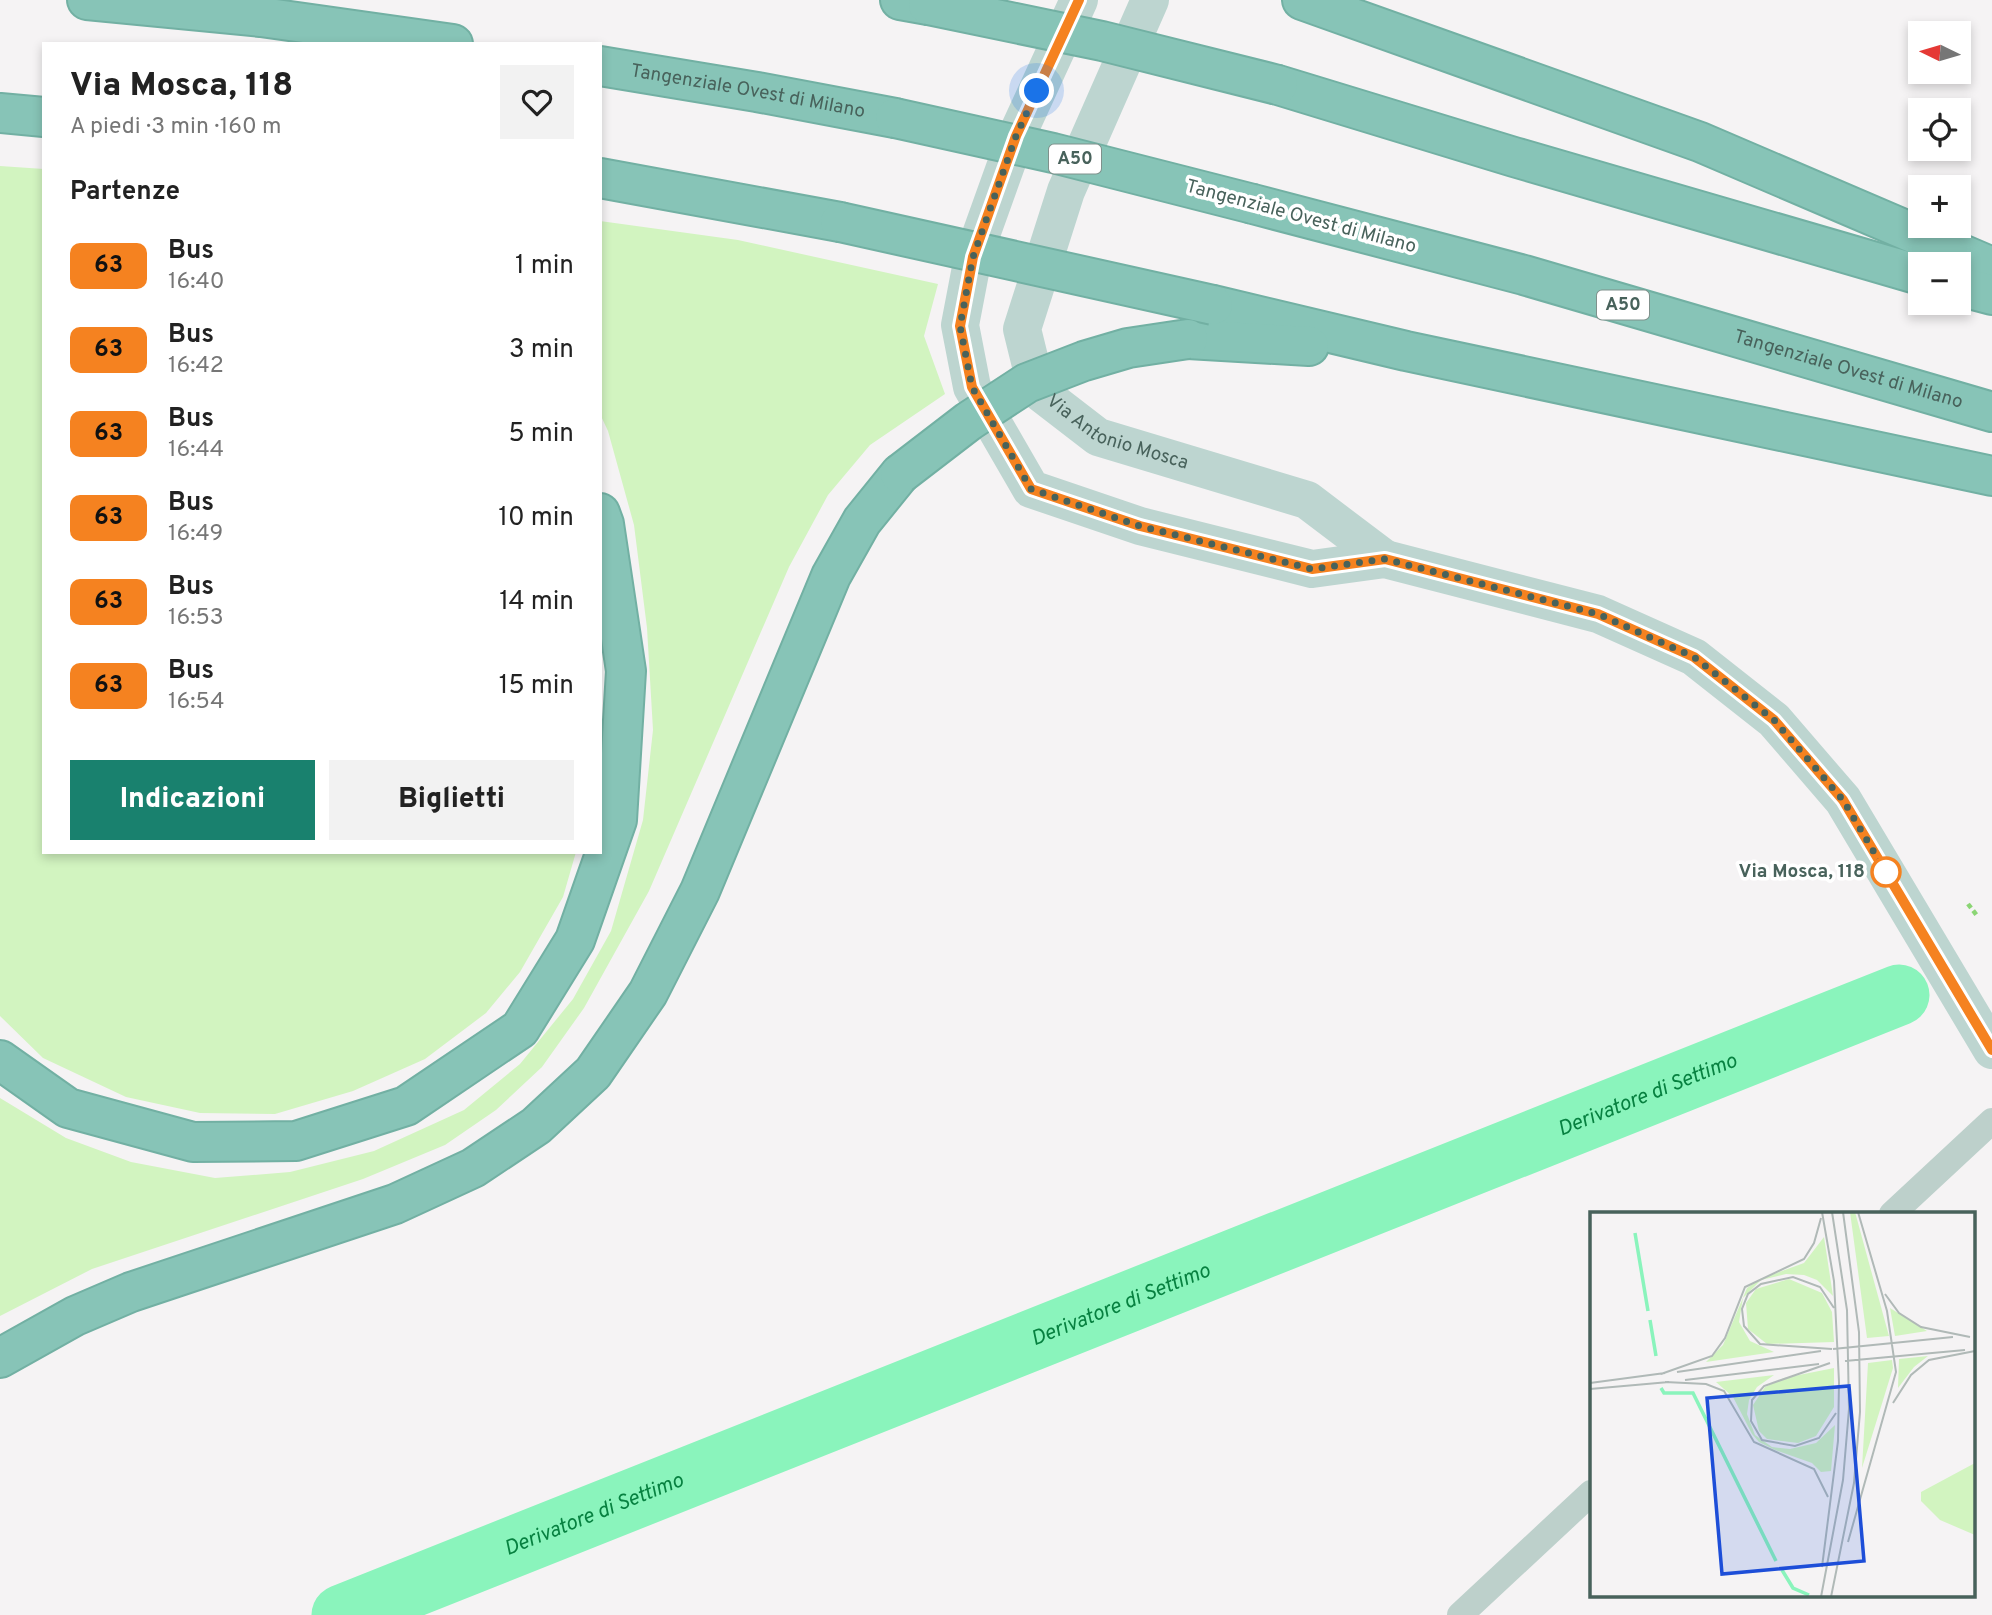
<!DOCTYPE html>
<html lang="it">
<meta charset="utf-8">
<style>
:root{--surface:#fff;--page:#f2f2f2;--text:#222;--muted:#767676;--accent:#19816e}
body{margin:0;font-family:Overpass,sans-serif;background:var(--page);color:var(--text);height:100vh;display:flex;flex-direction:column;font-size:26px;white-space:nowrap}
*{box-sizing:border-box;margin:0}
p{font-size:23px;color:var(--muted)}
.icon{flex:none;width:38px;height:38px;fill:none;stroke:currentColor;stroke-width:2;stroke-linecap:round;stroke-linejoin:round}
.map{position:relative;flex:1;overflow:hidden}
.panel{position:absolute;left:42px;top:42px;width:560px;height:812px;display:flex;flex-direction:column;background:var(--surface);border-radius:0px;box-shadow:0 4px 10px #0003}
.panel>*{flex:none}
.badge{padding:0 14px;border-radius:10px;font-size:24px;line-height:46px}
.needle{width:46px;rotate:275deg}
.controls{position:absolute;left:1908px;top:21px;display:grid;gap:14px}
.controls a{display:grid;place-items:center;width:63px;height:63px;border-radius:0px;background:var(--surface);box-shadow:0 4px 10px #0003;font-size:35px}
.you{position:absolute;width:35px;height:35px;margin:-18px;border:5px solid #fff;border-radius:50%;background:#1a73e8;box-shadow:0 0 0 10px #1a73e833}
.map>.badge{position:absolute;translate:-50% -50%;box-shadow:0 0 0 4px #fff}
h2{padding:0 28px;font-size:26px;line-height:63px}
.round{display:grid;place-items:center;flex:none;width:74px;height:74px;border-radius:0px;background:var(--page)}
.head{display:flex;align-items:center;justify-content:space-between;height:119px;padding:0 28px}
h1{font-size:33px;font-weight:800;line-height:52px}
.primary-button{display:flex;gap:14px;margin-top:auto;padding:14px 28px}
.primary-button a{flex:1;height:80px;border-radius:0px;background:var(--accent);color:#fff;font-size:28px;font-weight:800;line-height:80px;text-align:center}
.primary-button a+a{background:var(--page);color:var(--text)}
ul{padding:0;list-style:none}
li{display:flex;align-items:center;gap:21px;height:84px;padding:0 28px}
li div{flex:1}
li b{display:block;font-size:26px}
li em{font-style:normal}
li .badge{min-width:77px;font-weight:700;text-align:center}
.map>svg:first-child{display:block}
.green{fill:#d2f4c0}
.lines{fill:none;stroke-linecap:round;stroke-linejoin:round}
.canal{stroke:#8af4bc;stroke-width:61}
.highway-casing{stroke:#72b0a3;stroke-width:42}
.path{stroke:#8bd574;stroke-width:4.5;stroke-dasharray:5 3.5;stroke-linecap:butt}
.lane{stroke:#bdd0cb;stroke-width:26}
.secondary{stroke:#bdd5d0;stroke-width:38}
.highway{stroke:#87c4b7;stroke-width:38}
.highway-bridge-casing{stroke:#72b0a3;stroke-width:42;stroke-linecap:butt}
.highway-bridge{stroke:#87c4b7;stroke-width:38}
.line-casing{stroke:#fff;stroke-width:16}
.line{stroke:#f58220;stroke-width:10}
.walk{stroke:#48625b;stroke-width:7;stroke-dasharray:0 12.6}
.stop-dot{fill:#fff;stroke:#f58220;stroke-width:3.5}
.labels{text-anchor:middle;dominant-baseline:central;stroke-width:7;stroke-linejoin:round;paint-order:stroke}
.shield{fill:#fff;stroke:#7f918c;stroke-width:2}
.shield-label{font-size:18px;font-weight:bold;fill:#48625b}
.street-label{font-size:19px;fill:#48625b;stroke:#fff}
.stop-label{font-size:19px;font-weight:bold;fill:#48625b;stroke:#fff;text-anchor:end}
.water-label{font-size:21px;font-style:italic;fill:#078140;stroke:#fff}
.inset-river{fill:none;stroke:#8af4bc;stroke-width:3.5}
.inset-road{fill:none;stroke:#b0b9b7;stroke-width:2}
.view{fill:#1d4ed8;fill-opacity:0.15;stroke:#1d4ed8;stroke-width:3.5}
.inset-edge{fill:none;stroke:#48625b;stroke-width:3.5}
</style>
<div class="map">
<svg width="1992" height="1615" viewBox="0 0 1992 1615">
<rect width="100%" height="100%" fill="#f5f3f4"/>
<path class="green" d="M0,166L44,169V852H576L563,897L520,972L486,1013L425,1059L353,1091L275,1114L200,1113L126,1097L43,1058L0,1016Z
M600,221L738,240L938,284L924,336L945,394L870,445L828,495L789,567L649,891L584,1008L542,1067L496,1110L445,1145L363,1179L92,1269L0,1316V1098L66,1138L131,1162L215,1178L290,1172L374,1151L464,1110L520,1064L573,999L611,931L643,820L653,730L647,628L634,525L608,431L600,414Z"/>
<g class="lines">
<path class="canal" id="s1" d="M342,1615L1899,995"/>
<defs>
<g id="highway">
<path d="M87,0L261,17L453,44"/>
<path d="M900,0L928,5"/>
<path d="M1302,0L1700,142L1992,267"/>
<path id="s3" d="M600,66L757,92L895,118"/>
<path d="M1278,85L1514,157L1920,275"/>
<path d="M0,113L44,117"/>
<path d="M600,178L840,222"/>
<path id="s4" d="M1253,204L1524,275L1992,412"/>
<path d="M1958,286L1992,295"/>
<path d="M1213,305L1406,351L1992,476"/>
<path d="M1188,339L1309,346"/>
<path d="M0,1060L68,1108L193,1142L296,1141L406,1106L520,1029L575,940L617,820L626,671L604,524L600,513"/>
<path d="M0,1358L75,1316L131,1292L395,1204L473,1168L536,1126L593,1073L648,993L700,891L831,576L862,521L900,474"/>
</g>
</defs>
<use href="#highway" class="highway-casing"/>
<path class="path" d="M1968,904L1978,917"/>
<path class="lane" d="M1892,1214L1992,1121
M1460,1615L1591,1493"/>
<g class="secondary">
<path d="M1079,0L1016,137L973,257L960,325L972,387L1031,489L1140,526L1312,569L1385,559L1598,614L1694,657L1774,720L1843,800L1992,1050"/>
<path id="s2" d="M1150,0L1066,191L1022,329L1037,390L1098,437L1307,500L1385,559"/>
</g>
<use href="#highway" class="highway"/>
<defs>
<path id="highway-bridge" d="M928,5L1102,41L1278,85
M895,118L1053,153L1253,204
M840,222L1213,305
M900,474L969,421L1027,383L1084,361L1128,348L1188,339"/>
</defs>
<use href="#highway-bridge" class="highway-bridge-casing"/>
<use href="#highway-bridge" class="highway-bridge"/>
</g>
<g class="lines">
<defs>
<path id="line" d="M1079,0L1016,136L973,257L960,326L972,387L1031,489L1140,526L1312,569L1385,559L1598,614L1694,657L1774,720L1843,800L1992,1050"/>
</defs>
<use href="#line" class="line-casing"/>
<use href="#line" class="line"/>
<path class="walk" d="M1037,91L1016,136L973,257L960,326L972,387L1031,489L1140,526L1312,569L1385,559L1598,614L1694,657L1774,720L1843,800L1887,874L1886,872"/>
</g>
<circle class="stop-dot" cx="1886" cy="872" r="14"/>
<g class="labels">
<g class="shield">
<rect x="1049" y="144.5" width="52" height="29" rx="5"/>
<rect x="1597" y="290.5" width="52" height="29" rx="5"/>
</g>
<g class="shield-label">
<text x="1075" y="159">A50</text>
<text x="1623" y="305">A50</text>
</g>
<g class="street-label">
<text stroke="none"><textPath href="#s3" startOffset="150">Tangenziale Ovest di Milano</textPath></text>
<text transform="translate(1301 217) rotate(15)">Tangenziale Ovest di Milano</text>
<text stroke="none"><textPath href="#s4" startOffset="618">Tangenziale Ovest di Milano</textPath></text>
<text stroke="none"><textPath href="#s2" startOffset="509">Via Antonio Mosca</textPath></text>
</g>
<g class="stop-label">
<text x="1865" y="872">Via Mosca, 118</text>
</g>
<g class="water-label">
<text stroke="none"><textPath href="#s1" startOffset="1405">Derivatore di Settimo</textPath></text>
<text stroke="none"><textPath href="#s1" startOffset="838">Derivatore di Settimo</textPath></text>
<text stroke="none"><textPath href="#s1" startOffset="271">Derivatore di Settimo</textPath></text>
</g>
</g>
<g transform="translate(1590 1212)">
<rect width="385" height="385" fill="#f5f3f4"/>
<path d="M260,0H265L299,124L277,126ZM234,25L243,84L227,68L214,63L196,62L171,68L153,86L149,110L160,129L184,140L116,150L133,133L157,76L170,67L214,51ZM199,67L232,81L242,100L244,130L177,132L158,117L156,91L166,77ZM300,96L337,119L305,124ZM338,144L324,155L308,176L309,147ZM302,148L303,156L272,256L278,151ZM244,156V195L226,224L208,231L177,227L169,219L163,193L175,175L194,166ZM184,163L167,175L159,188L157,202L165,223L182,235L200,237L226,231L245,213L241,259L231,260L222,251L185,238L169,230L162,222L143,185L126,170ZM385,251V323L350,308L331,289V280Z" fill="#d2f4c0"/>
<path class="inset-river" d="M45,21L58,99M60,108L66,144M71,176L74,181H103L186,349M192,358L203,376L219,383"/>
<path class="inset-road" d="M295,82L309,101L331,115L380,125M242,137L170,132L154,114L152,97L158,82L171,72L203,65L230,75L244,96M243,137L363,125M255,149L375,138M240,151L174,174L162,188L161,209L172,228L205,234L229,226L246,201M87,160L231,139M71,162L122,144L135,126L155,75L214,47L224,31L231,6M95,168L229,152M75,170L116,172L134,179L164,230L224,257L238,285M0,171L75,161M0,177L79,170M303,191L321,163L339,148L385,139M258,330L306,160L297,99L268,0M232,355L248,229L249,170L244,69L232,0M231,385L253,268L259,197L257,98L242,0M241,385L264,271L270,200L269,120L253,0"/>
<path class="view" d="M259,174L274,349L132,362L117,186Z"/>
<rect width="385" height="385" class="inset-edge"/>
</g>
</svg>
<div class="controls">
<a><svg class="needle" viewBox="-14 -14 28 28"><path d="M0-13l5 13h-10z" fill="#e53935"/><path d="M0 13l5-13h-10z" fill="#767676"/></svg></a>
<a><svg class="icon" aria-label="locate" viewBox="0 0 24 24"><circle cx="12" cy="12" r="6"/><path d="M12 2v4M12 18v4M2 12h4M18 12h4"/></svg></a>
<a>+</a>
<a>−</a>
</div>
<div class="you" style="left:1037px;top:91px"></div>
<section class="panel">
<div class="head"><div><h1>Via Mosca, 118</h1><p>A piedi · 3 min · 160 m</p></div><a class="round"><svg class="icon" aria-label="heart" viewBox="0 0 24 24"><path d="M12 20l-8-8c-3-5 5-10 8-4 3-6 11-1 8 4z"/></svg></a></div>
<h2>Partenze</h2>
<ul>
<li><span class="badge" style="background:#f58220;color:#111">63</span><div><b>Bus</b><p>16:40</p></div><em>1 min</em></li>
<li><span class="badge" style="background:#f58220;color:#111">63</span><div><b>Bus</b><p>16:42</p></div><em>3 min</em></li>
<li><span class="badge" style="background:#f58220;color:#111">63</span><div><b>Bus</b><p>16:44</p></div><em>5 min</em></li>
<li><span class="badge" style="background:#f58220;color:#111">63</span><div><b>Bus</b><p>16:49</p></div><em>10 min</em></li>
<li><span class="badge" style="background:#f58220;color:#111">63</span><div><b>Bus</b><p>16:53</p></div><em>14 min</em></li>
<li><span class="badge" style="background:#f58220;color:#111">63</span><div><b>Bus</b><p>16:54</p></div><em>15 min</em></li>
</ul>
<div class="primary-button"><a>Indicazioni</a><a>Biglietti</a></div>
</section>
</div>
